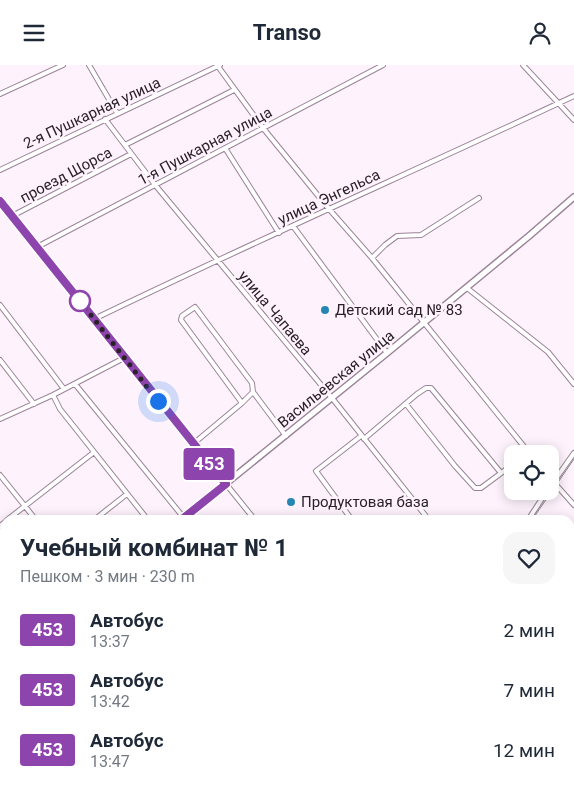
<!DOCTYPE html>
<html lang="ru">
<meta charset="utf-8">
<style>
:root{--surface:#fff;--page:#f6f6f7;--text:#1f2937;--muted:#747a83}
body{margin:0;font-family:Roboto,sans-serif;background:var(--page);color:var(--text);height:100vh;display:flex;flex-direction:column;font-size:19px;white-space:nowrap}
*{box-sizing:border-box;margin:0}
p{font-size:16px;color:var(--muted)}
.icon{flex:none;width:28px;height:28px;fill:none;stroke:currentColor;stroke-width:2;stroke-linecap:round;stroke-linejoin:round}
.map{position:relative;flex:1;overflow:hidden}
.panel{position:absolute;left:0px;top:450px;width:575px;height:276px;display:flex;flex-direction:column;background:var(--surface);border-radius:15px 15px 0 0;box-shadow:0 2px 12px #0003}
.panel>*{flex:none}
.badge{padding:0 10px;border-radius:4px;font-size:18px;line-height:32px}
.buttons{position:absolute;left:504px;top:380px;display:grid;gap:10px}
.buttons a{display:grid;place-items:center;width:55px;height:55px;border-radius:10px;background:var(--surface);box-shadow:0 2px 12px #0003;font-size:25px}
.you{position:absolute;width:25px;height:25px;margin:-12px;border:4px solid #fff;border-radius:50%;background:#1a73e8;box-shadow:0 0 0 8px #1a73e833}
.map>.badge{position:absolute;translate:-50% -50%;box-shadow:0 0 0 2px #fff}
.round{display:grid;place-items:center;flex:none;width:52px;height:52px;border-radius:15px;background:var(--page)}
.overview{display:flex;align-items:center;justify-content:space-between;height:85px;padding:0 20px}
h1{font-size:24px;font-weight:700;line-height:38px}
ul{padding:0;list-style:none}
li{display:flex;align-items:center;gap:15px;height:60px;padding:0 20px}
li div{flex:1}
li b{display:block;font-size:19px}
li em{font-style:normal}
li .badge{min-width:55px;font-weight:700;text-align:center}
header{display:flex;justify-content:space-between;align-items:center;height:65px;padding:0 20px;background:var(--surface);font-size:22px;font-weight:700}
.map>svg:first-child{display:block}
.cemetery{fill:url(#cemetery-stones)}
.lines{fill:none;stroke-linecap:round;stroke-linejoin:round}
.minor-casing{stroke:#9b8398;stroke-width:6}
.major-casing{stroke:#9b8398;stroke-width:8}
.minor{stroke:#fff;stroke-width:4}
.major{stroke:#fff;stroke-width:5}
.tram{stroke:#8e848d;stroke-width:1}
.line-casing{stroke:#fff;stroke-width:11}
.line{stroke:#8e44ad;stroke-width:8}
.walk{stroke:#292028;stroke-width:5;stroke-dasharray:0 9}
.stop-dot{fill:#fff;stroke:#8e44ad;stroke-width:2.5}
.poi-dot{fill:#2586b1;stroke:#fef3fd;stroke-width:2}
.labels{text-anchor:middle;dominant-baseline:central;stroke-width:5;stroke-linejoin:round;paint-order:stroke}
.street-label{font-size:15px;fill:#292028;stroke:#fef3fd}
.poi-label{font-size:15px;fill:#292028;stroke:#fef3fd;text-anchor:start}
</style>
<header><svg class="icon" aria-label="menu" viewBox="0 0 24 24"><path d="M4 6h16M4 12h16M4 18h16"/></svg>Transo<svg class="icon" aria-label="person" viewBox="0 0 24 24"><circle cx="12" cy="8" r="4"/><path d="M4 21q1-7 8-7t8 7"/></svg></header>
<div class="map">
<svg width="574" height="726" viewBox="0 0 574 726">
<defs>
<pattern id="cemetery-stones" width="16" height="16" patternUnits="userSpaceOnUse" patternTransform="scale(1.25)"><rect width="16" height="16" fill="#a5d3a0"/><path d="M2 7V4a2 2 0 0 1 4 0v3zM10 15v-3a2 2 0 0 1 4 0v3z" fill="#8eb58a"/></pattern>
</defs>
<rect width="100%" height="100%" fill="#fef3fd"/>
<path class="cemetery" d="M314,721H381L377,726H318Z"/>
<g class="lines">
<defs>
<path id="minor" d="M89,0L117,48
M217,0L263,63L329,144L372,193L530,389
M523,0L574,55
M0,29L63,0
M105,54L156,121L332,333L429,455
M125,80L234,25
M225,83L279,168
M0,105L220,0
M12,151L131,89
M293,161L387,288
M37,182L383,0
M372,193L385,180L397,171L421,170L479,133
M467,223L548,287L574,319
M0,240L64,324
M94,254C253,177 414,106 574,31
M0,295L34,339
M75,319L184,453
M53,330L60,344L148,455
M242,338L253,327
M406,339L455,401L475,423H481L512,400
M0,354L53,330L124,293
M364,374L417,329L426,323H431L501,408
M193,379L242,338L181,255L182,251L195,242L252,318L253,327L286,371
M0,410L36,455
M550,413L574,440
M226,419L255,455
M550,422L574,388
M7,455L93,388
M94,455L127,429
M352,455L316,406L361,371
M528,455L547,426
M0,461L5,457
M0,602L5,608
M570,631L574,632
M570,652L574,648
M95,721L98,726
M297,721L301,726
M521,721L527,726
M149,726L155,721
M194,726L199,721
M264,726L269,721
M405,726L409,721
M505,726L509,721"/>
<path id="major" d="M0,136L226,419
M181,455L387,288L529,171L574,132
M0,602L5,598"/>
</defs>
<use href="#minor" class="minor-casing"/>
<use href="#major" class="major-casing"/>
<use href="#minor" class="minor"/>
<use href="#major" class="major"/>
<path class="tram" d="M532,455L574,394
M268,726L272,721"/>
</g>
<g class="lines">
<defs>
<path id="line" d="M0,136L226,419L181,455"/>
</defs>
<use href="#line" class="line-casing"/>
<use href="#line" class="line"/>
<path class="walk" d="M80,236L158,336"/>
</g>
<circle class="stop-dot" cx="80" cy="236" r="10"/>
<g class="poi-dot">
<circle cx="325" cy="245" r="5"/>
<circle cx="291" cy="437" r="5"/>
</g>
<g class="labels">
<g class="street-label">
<text transform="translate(92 48) rotate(-25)">2-я Пушкарная улица</text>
<text transform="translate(205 81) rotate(-28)">1-я Пушкарная улица</text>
<text transform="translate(66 110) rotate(-28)">проезд Щорса</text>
<text transform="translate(329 132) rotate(-25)">улица Энгельса</text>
<text transform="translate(275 248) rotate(50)">улица Чапаева</text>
<text transform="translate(336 314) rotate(-39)">Васильевская улица</text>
</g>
<g class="poi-label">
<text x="335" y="245">Детский сад № 83</text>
<text x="301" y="437">Продуктовая база</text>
</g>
</g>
</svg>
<div class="buttons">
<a><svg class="icon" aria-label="locate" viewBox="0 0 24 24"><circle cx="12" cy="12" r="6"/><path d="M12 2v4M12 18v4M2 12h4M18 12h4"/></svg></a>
</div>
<div class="you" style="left:158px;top:336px"></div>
<b class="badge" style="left:209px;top:399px;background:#8e44ad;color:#fff">453</b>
<section class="panel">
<div class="overview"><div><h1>Учебный комбинат № 1</h1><p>Пешком · 3 мин · 230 m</p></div><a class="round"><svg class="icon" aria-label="heart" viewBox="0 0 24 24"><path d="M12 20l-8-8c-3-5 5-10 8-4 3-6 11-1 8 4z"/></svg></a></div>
<ul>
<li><span class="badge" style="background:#8e44ad;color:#fff">453</span><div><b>Автобус</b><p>13:37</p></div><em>2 мин</em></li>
<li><span class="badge" style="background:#8e44ad;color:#fff">453</span><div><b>Автобус</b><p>13:42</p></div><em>7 мин</em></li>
<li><span class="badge" style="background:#8e44ad;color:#fff">453</span><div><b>Автобус</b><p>13:47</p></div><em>12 мин</em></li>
</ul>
</section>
</div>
